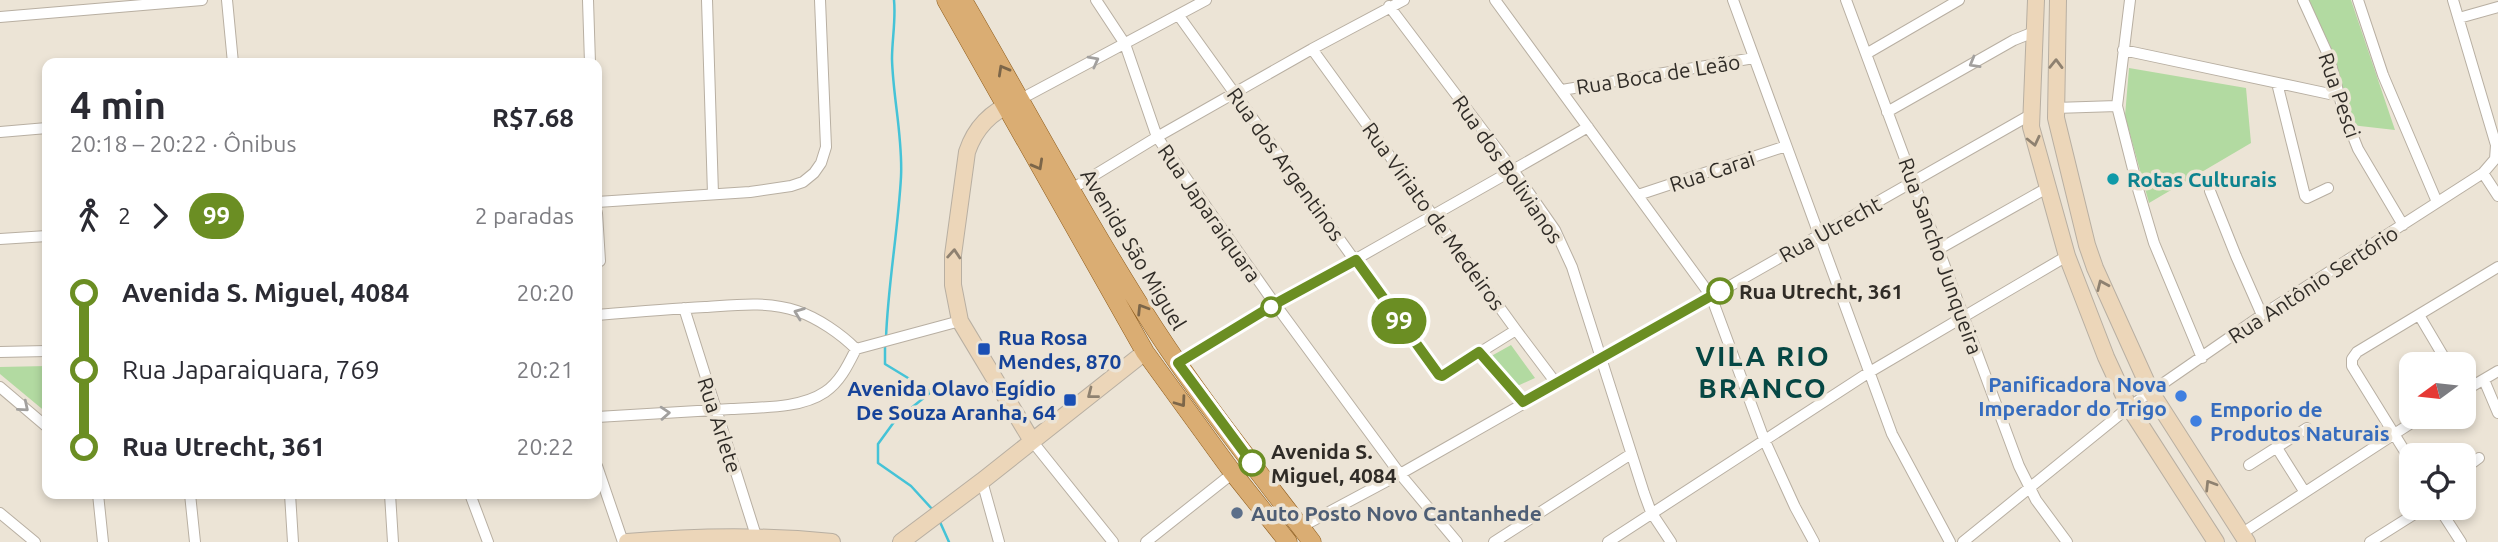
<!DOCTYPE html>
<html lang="pt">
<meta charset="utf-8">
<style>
:root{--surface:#fff;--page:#f2f2f3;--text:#2b2b33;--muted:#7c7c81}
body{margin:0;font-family:Ubuntu,sans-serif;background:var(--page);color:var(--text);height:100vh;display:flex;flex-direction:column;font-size:26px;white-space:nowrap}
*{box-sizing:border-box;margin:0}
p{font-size:23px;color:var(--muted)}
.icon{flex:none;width:38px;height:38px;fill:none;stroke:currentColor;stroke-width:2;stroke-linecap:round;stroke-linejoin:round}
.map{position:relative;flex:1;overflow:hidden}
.drawer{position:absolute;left:42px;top:58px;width:560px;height:441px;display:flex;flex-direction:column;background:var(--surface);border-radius:14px;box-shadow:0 4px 10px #0003}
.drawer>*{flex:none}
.badge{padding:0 14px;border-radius:23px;font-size:24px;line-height:46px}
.needle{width:46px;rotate:255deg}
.controls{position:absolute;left:2399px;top:352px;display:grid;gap:14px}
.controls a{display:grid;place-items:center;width:77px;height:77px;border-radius:14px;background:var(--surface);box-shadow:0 4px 10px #0003;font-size:35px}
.map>.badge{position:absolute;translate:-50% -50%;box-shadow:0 0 0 4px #fff}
.legs{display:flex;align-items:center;gap:10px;height:77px;padding:0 28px;font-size:23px}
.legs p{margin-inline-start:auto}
.head{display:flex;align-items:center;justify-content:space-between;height:119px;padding:0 28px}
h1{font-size:38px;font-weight:700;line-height:52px}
ul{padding:0 28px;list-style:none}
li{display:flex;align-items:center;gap:24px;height:77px;font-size:26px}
li i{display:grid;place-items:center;width:10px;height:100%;margin:0 9px;background:currentColor}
li i::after{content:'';width:18px;height:18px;margin:-9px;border:5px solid;border-radius:50%;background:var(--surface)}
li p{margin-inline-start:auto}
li:first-child i{background:linear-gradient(#0000 50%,currentColor 0)}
li:last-child i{background:linear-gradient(currentColor 50%,#0000 0)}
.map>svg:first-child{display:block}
.green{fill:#b2daa1}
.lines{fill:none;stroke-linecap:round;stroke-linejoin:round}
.stream{stroke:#45c3d7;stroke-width:2.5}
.street-casing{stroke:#b8afa2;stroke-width:12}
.secondary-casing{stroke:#b8afa2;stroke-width:18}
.primary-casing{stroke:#8e5c1c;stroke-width:19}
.street{stroke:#fff;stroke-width:10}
.secondary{stroke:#ecd6b9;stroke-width:16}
.primary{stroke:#daad73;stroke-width:18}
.oneway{stroke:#a2a09e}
.oneway2{stroke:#8e8170}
.oneway3{stroke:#7c6649}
.line-1-casing{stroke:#fff;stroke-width:16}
.line-1{stroke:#6b8e23;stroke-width:10}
.culture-dot{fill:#0f9aa8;stroke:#ece4d6;stroke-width:2.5}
.stop-1-dot{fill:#fff;stroke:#6b8e23;stroke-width:3.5}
.transit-dot{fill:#1a4fb4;stroke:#ece4d6;stroke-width:2.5}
.shop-dot{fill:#3f7fe0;stroke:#ece4d6;stroke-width:2.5}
.service-dot{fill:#5c6f8a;stroke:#ece4d6;stroke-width:2.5}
.labels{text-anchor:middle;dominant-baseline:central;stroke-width:7;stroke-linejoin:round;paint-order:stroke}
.street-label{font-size:21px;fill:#302c27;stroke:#ece4d6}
.culture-label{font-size:21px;font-weight:bold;fill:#0d838f;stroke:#ece4d6;text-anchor:start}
.stop-label{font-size:21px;font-weight:bold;fill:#302c27;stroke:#ece4d6;text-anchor:start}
.transit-label{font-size:21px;font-weight:bold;fill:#164399;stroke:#ece4d6;text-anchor:start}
.shop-label{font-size:21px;font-weight:bold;fill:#366cbe;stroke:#ece4d6;text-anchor:end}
.service-label{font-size:21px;font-weight:bold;fill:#4e5e75;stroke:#ece4d6;text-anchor:start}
.district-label{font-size:28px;font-weight:bold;letter-spacing:2px;fill:#064744;stroke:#ece4d6}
</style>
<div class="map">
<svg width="2498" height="542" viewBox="0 0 2498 542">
<rect width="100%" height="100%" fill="#ece4d6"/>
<path class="green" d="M2307,0H2351L2395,130L2351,125L2330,45Z
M2129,68L2246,88L2251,143L2149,203L2125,116Z
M1511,345L1535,378L1513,388L1486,359Z
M47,366V413L0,374V367Z"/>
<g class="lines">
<path class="stream" d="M886,338C888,284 898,231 901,177C903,138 893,98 892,59C892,39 896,20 894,0
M885,345V364L931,392L894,422L878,444V463L911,486L933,510
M940,522L949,542"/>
<defs>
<path id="street" d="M227,0L233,63
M588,0L590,63
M707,0L713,194
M1096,0L1125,44L1157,137L1275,304L1400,474L1457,542
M1495,0L1711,296L1764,439L1795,507L1814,542
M1733,0L1892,434L1950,542
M1846,0L2019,466L2036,500L2067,542
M2130,0L2117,106L2138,189L2154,243L2202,358
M2303,0L2329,57L2344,114L2358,149L2403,225
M2358,0L2383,75L2437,202
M1389,6L1513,170L1555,230L1572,267L1644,493L1651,512L1671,542
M1179,16L1435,372L1442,376L1516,330
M0,17L202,0
M2459,18L2498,7
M1312,49L1516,330L1556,383
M2123,50L2339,96
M1866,54L1959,0
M2277,83L2305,196L2307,198L2328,188
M1562,90L1754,58
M1019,100L1206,0
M2055,108L2117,106
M1887,112L2014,40L2034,32
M0,132L47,128
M2483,173L2498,196
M1070,190L1157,137L1312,49L1404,0
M2210,191L2236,256L2262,315
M1638,195L1786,146
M597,202L750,192L791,186L803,182L814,173L821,163L826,147L820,0
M597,213L600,261
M0,239L47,236
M1939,249L2047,188
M684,308L758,542
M597,315C633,312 669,309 705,307C736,305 768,301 797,311C818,318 841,334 856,349
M2419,315L2448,364
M0,352L47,351
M1479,352L1523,402
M1178,363C1313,281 1452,206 1588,127
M2484,380L2498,413
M0,387L47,427
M2464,391L2498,371
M597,417C641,414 686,412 731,409C760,407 800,409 825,392C840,382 848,365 856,349L960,321
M1032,441L1113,542
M2277,448L2304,491
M2412,463L2352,366V359L2357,352L2498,267
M2249,465L2307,428
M597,466L623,542
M2464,469L2479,458
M982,481L999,542
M98,494L103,542
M190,494L195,542
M290,494L293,542
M390,494L393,542
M470,494L488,542
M2439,508L2461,542
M0,513L35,542
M1301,527L1400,474L2030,115
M2241,534L2422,416
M1146,542L1233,473
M1494,542L1631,454
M1608,542L1868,373L2067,256
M1963,542L2129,407L2262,315L2483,173L2495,159L2496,145L2453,0
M2370,542L2424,508"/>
<path id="secondary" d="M2036,0L2031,127L2067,256L2106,357L2129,407L2216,542
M2058,0L2056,118L2087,245L2095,268L2151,392L2247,542
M1015,102C992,111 975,128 967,152L953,255V285L960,321L1032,441
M627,542C697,536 763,535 832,542
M901,542L982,481L1145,352"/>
<path id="primary" d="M946,0L1145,352L1233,473L1288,542
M963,0C1027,110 1086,222 1155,329C1203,403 1259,472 1312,542"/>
</defs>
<use href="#street" class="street-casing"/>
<use href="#secondary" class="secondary-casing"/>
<use href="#primary" class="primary-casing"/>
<use href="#street" class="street"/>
<use href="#secondary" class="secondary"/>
<use href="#primary" class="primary"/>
</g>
<defs><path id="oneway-chevron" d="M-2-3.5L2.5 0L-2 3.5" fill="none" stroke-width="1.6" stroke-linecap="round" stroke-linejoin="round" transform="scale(1.75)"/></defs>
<g class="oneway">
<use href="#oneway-chevron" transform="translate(1094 61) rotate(-28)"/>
<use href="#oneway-chevron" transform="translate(1974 63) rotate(150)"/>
<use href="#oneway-chevron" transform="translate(799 313) rotate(-159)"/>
<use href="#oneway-chevron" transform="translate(24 407) rotate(40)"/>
<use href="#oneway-chevron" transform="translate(665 413) rotate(-4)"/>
</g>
<g class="oneway2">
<use href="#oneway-chevron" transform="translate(2056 64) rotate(-89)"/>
<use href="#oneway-chevron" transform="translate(2034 141) rotate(77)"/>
<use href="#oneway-chevron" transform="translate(954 254) rotate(-86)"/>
<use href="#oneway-chevron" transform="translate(2102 285) rotate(-114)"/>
<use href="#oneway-chevron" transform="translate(1092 394) rotate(142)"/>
<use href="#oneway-chevron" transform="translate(2210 485) rotate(-122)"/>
</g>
<g class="oneway3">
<use href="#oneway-chevron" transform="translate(1003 70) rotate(-119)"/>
<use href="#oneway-chevron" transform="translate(1038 165) rotate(61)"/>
<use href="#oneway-chevron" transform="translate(1142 309) rotate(-122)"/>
<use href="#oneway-chevron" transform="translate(1181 402) rotate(54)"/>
</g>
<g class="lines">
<defs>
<path id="line-1" d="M1252,463L1178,363L1275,304L1356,260L1439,375L1442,376L1479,352L1523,402L1720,291"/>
</defs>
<use href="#line-1" class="line-1-casing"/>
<use href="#line-1" class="line-1"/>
</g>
<circle class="culture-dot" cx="2113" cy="179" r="7"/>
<g class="stop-1-dot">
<circle cx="1720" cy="291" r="12"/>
<circle cx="1271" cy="307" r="9"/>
<circle cx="1252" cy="463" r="12"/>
</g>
<g class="transit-dot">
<rect x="977" y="342" width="14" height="14" rx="3.5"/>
<rect x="1063" y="393" width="14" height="14" rx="3.5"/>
</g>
<g class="shop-dot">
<circle cx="2181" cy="396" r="7"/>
<circle cx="2196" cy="421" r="7"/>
</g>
<circle class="service-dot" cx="1237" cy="513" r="7"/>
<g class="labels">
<g class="street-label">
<text transform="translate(1658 74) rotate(-9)">Rua Boca de Leão</text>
<text transform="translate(2340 95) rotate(71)">Rua Pesci</text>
<text transform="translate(1286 164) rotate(54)">Rua dos Argentinos</text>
<text transform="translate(1508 169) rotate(55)">Rua dos Bolivianos</text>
<text transform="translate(1712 171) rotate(-18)">Rua Carai</text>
<text transform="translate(1210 213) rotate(55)">Rua Japaraiquara</text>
<text transform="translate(1434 216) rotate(54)">Rua Viriato de Medeiros</text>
<text transform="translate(1830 229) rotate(-29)">Rua Utrecht</text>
<text transform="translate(1134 249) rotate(59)">Avenida São Miguel</text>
<text transform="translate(1941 256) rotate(70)">Rua Sancho Junqueira</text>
<text transform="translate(2313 284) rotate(-33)">Rua Antônio Sertório</text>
<text transform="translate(720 425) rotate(72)">Rua Arlete</text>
</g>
<g class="culture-label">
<text x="2127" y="179">Rotas Culturais</text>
</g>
<g class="stop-label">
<text x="1739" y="291">Rua Utrecht, 361</text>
<text x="1271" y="451">Avenida S.<tspan x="1271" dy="24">Miguel, 4084</tspan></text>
</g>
<g class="transit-label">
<text x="998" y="337">Rua Rosa<tspan x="998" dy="24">Mendes, 870</tspan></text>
<text x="1056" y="388" text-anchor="end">Avenida Olavo Egídio<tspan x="1056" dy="24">De Souza Aranha, 64</tspan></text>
</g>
<g class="shop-label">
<text x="2167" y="384">Panificadora Nova<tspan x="2167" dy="24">Imperador do Trigo</tspan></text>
<text x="2210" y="409" text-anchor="start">Emporio de<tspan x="2210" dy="24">Produtos Naturais</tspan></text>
</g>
<g class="service-label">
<text x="1251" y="513">Auto Posto Novo Cantanhede</text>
</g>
<g class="district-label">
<text x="1763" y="355">VILA RIO<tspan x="1763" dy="32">BRANCO</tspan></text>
</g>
</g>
</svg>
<div class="controls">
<a><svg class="needle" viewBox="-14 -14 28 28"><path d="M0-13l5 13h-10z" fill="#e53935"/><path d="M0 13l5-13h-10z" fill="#7c7c81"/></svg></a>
<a><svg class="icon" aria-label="locate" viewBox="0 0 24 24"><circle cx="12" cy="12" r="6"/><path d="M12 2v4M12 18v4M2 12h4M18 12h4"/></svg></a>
</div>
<b class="badge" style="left:1399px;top:321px;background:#6b8e23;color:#fff">99</b>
<section class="drawer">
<div class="head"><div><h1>4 min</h1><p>20:18 – 20:22 · Ônibus</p></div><b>R$7.68</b></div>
<div class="legs"><svg class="icon" aria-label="walk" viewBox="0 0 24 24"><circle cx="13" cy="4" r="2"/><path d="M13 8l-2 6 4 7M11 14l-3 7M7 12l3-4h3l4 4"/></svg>2<svg class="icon" aria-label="forward" viewBox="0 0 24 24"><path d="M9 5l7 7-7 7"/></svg><b class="badge" style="background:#6b8e23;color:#fff">99</b><p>2 paradas</p></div>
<ul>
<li><i style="color:#6b8e23"></i><b>Avenida S. Miguel, 4084</b><p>20:20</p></li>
<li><i style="color:#6b8e23"></i><span>Rua Japaraiquara, 769</span><p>20:21</p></li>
<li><i style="color:#6b8e23"></i><b>Rua Utrecht, 361</b><p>20:22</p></li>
</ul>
</section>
</div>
